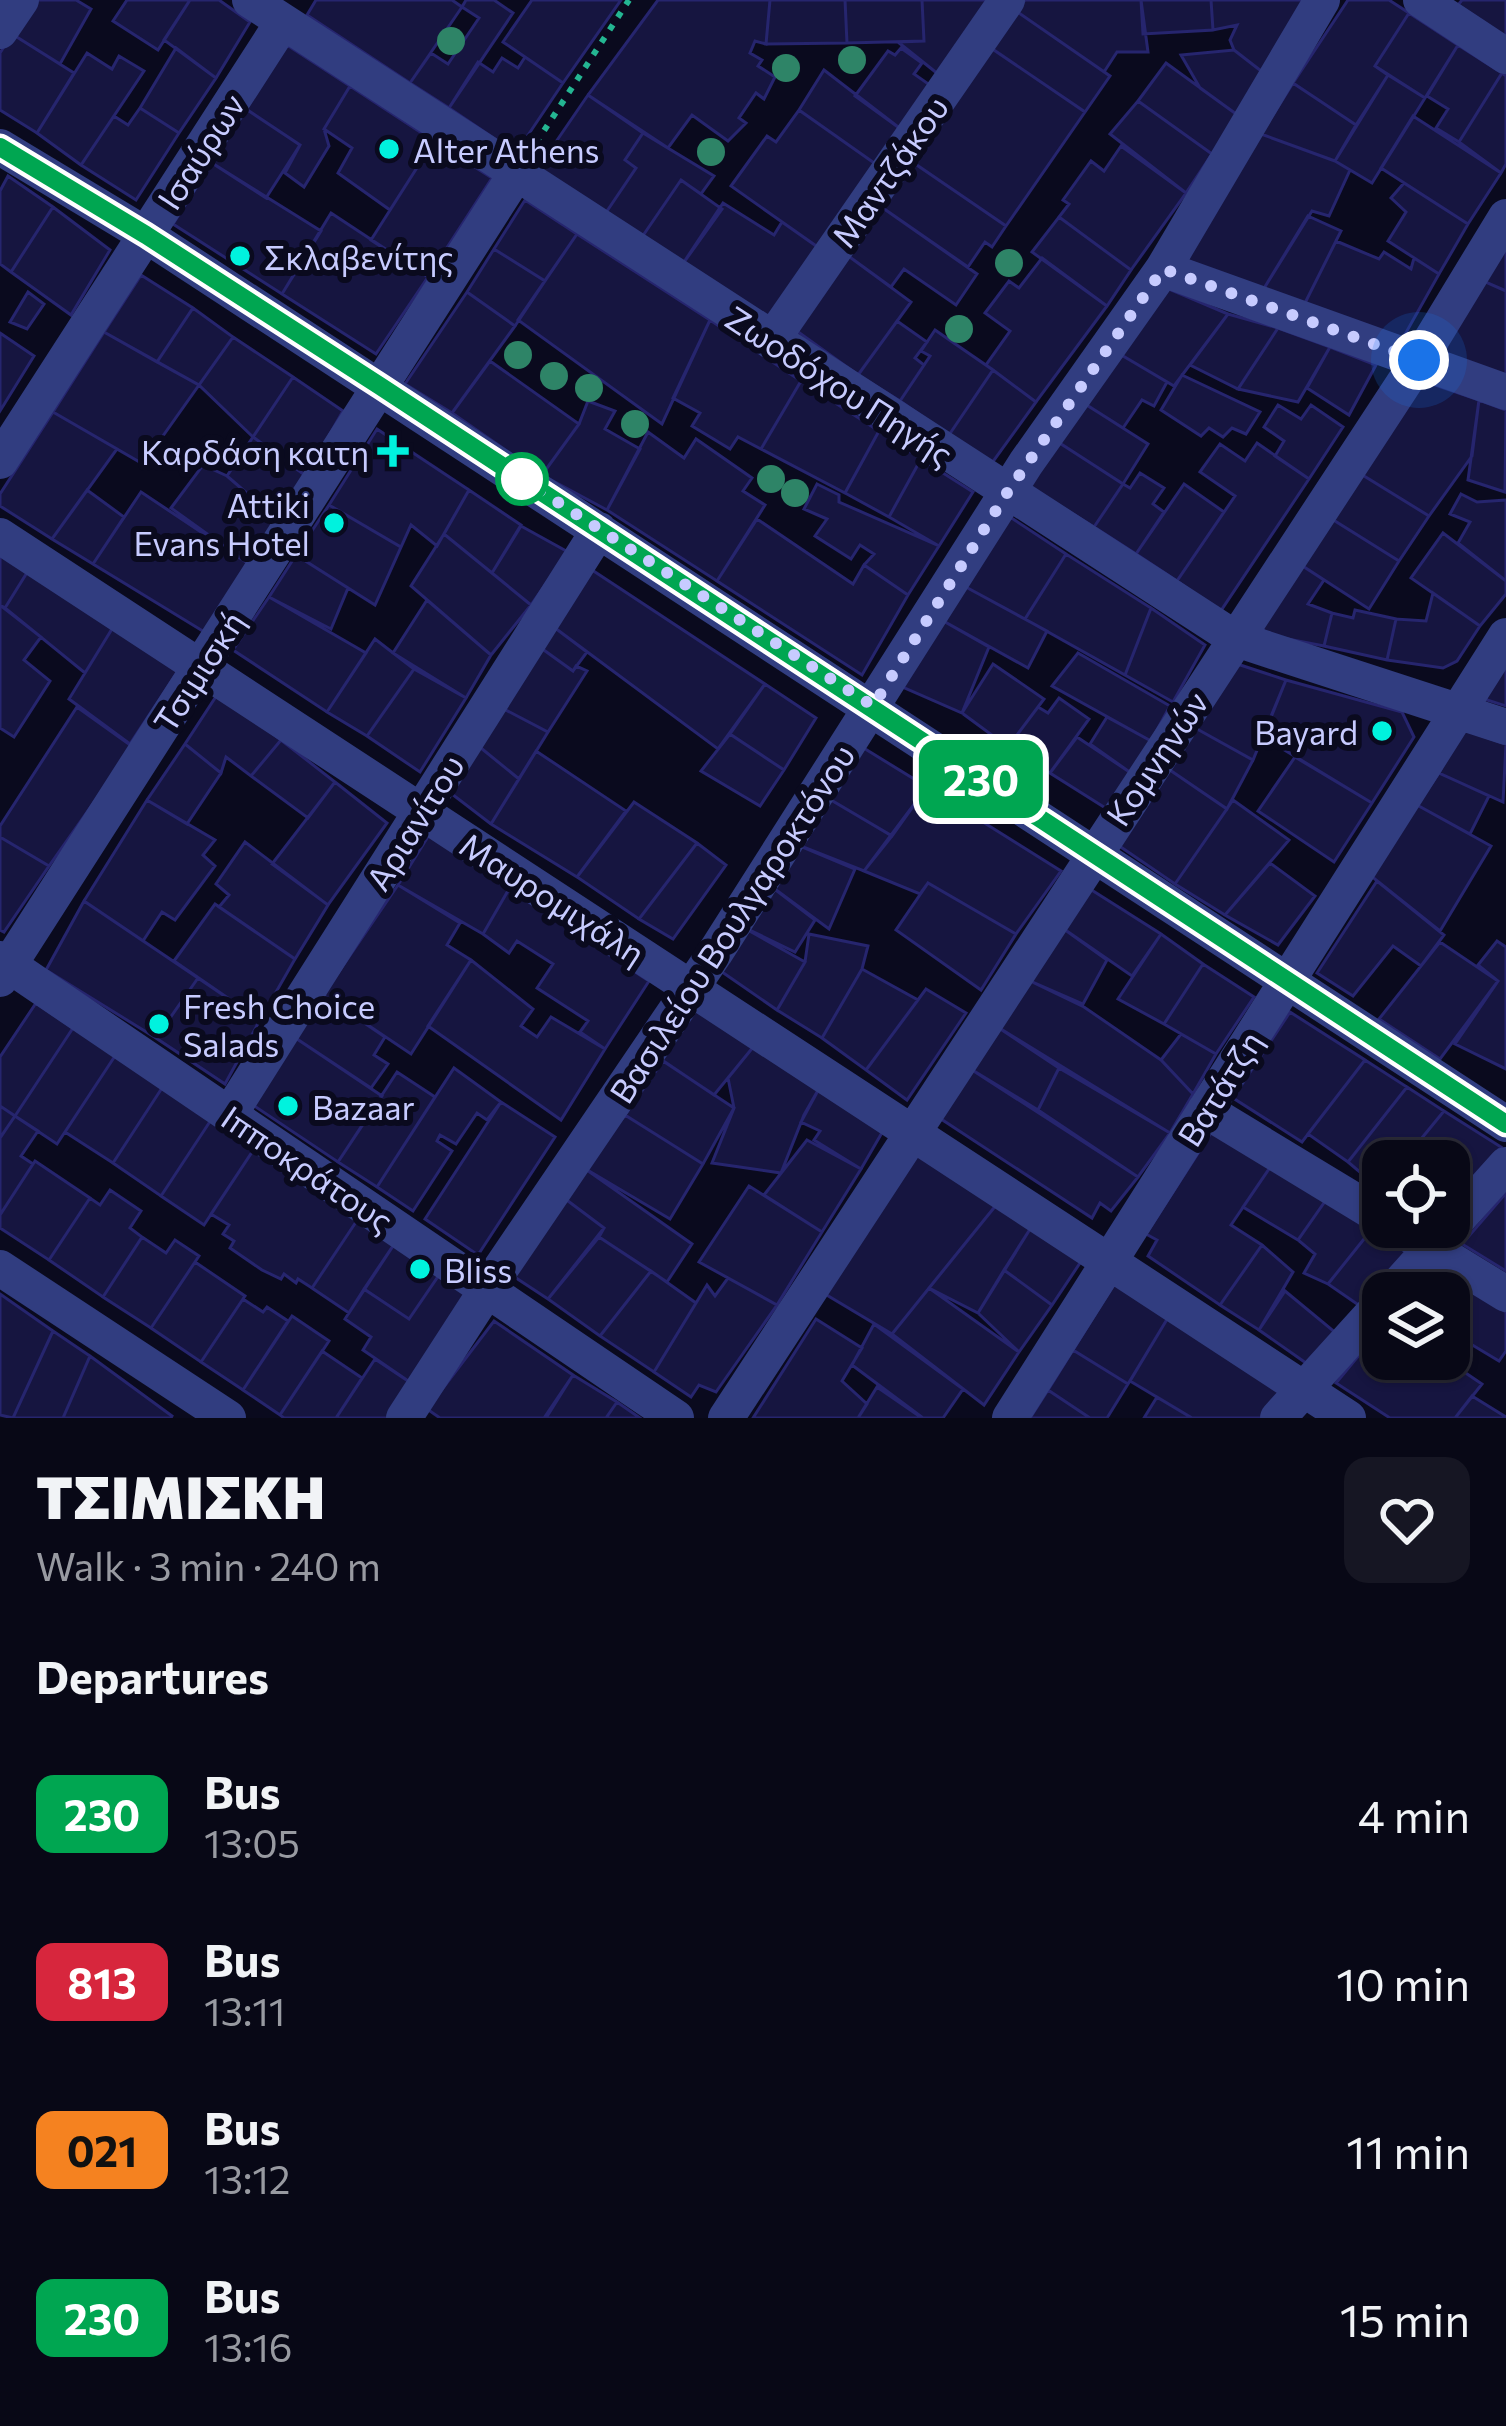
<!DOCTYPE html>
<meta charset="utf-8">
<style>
:root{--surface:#080816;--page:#161623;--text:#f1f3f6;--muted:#989aa1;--line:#292935}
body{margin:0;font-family:Commissioner,sans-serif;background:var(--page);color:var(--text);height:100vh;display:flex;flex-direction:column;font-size:45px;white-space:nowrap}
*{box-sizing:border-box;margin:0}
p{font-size:39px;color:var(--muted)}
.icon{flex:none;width:66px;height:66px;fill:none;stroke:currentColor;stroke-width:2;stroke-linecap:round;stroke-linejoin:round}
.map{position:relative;height:1418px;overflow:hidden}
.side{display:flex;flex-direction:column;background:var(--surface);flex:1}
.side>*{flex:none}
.badge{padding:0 24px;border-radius:18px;font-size:42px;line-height:78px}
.controls{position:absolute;left:1362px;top:1140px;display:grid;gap:24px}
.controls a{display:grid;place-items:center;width:108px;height:108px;border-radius:24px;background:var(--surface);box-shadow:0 3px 9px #0004,0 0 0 3px var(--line);font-size:60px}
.you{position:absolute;width:60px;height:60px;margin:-30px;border:9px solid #fff;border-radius:50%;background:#1a73e8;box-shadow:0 0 0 18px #1a73e833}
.map>.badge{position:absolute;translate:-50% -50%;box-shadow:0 0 0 6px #fff}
h2{padding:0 36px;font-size:45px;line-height:108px}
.round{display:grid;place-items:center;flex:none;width:126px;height:126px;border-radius:24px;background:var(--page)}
.summary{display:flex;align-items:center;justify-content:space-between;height:204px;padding:0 36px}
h1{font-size:57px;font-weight:800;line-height:90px}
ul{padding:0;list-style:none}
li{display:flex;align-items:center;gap:36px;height:168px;padding:0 36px}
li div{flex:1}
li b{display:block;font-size:45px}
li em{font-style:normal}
li .badge{min-width:132px;font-weight:700;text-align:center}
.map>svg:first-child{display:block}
.building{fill:#161540;stroke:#26256e;stroke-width:3}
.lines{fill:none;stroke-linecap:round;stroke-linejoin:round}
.path{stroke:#24b692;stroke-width:6;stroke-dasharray:6 9;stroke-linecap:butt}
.minor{stroke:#313d80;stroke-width:36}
.tree{fill:#2e8467}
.line-casing{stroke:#fff;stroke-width:27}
.line{stroke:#00a651;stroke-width:18}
.walk{stroke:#c7cbff;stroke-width:12;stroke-dasharray:0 21.6}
.poi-dot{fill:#00f2de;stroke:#0a0a1e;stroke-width:4.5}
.stop-dot{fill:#fff;stroke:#00a651;stroke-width:6}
.labels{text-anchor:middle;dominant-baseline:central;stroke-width:12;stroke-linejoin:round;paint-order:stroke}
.poi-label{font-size:33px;fill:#c7cbff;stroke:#0a0a1e;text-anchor:start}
.street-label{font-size:33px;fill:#c7cbff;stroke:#0a0a1e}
</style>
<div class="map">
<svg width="1506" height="1418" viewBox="0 0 1506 1418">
<rect width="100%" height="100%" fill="#0a0a1e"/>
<path class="building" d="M32,0H76L91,9L60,64L12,34Z
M127,0H190L158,50L113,21Z
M190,0H219L250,22L216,78L164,40Z
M316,0H452L462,7L410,83L307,15Z
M466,0H494L513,13L449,108L410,83L431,53L448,64L479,18L462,7Z
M532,0H621L563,83L503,42Z
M658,0H770L766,44L755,41L750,53L762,60L758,66L775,77L764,99L756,93L739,118L746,123L728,141L692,115L668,148L588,95Z
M770,0H845L847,43L766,44Z
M845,0H922L924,41L847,43Z
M922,0H997L943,78L898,42L924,41Z
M1025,0H1141L1148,52H1117L1104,72L1016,11Z
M1141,0H1211L1213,30L1143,34Z
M1211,0H1312L1265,74L1234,50L1230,40L1237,25L1213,30Z
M1348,0H1389L1409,13L1375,66L1388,75L1356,125L1293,83Z
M1462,0H1506V37L1458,5Z
M1016,11L1110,76L1085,112L991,48Z
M1409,13L1458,45L1425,98L1375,66Z
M12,34L74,73L37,133L0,110V53Z
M287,45L350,86L324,129L329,146L304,187L285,173L300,145L246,109Z
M1458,45L1502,73L1459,142L1436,128L1448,109L1427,96Z
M176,48L216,78L179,133L140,108Z
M901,48L922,63L914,74L937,90L906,133L855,96L888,51L895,55Z
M991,48L1085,112L1006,226L911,161Z
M1234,50L1265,74L1239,116L1200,88L1181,55Z
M87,53L112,69L119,56L144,71L81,165L37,133Z
M525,57L563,83L516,153L449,108L478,62L493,72L502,58L518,68Z
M1166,63L1239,116L1212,154L1138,101Z
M824,70L906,133L877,165L799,110Z
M1502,73L1506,76V164L1501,173L1459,142Z
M1388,75L1425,98L1372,183L1335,161Z
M1293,83L1356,125L1335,161L1261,134Z
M350,86L434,141L390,210L338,173L352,148L324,129Z
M588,95L643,133L625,160L636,168L605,214L538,168Z
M1138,101L1212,154L1186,193L1110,134Z
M140,108L179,133L136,200L81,165L114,116L128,125Z
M246,109L300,145L266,198L212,163Z
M799,110L877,165L819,248L731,186L767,136L776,142Z
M1413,116L1501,173L1468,224L1381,168Z
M643,133L714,176L701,194L681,180L642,237L605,214L636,168L625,160Z
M1261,134L1335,161L1350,170L1329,216L1312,211L1263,290L1185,260Z
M434,141L492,178L428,277L371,240Z
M1121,146L1186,193L1131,270L1059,217L1069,204L1063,200L1091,161L1104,171Z
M911,161L1006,226L992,247L985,242L968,267L880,206Z
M212,163L321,231L282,294L173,224Z
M8,176L53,207L11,272L0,264V191Z
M681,180L722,209L682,265L642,237Z
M1404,183L1468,224L1439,274L1388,241L1406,212L1391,198Z
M525,200L577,234L545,281L494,249Z
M723,203L774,235L782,222L819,248L771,321L682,265Z
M880,206L977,274L956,305L904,269L891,287L847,255Z
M53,207L110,250L71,315L11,272Z
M331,213L428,277L376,354L282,294Z
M1308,216L1341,231L1304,305L1263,290Z
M1059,217L1131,270L1107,306L1032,252Z
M577,234L710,320L662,424L518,320Z
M1506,237V291L1472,276Z
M1336,241L1379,259L1384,252L1411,269L1414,258L1439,274L1403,338L1304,305Z
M494,249L545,281L515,326L467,292Z
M847,255L911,302L858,375L794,329Z
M1042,258L1107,306L1036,402L986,365L1010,331L985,313L1009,281L1019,288Z
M141,275L193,308L157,362L104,332Z
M1472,276L1506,291V376L1428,347Z
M1162,286L1228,314L1174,386L1118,353Z
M28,292L44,304L27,329L10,322Z
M467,292L515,326L452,413L405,384Z
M193,308L233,337L199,385L157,362Z
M1228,314L1278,328L1238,389L1190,365Z
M710,320L801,381L761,449L738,437L730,449L692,426L700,413L673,398Z
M897,321L927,342L915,358L924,365L900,401L858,375Z
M1278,328L1330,347L1298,402L1238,389Z
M935,330L993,370L949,435L900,401L930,356L921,351Z
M104,332L199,385L143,464L53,412Z
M0,333L34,356L0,411Z
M233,337L293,377L253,437L199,385Z
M1330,347L1376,365L1349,415L1307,388Z
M1118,353L1167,382L1154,406L1142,400L1123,428L1082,402Z
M490,361L579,424L542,475L452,413Z
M993,370L1036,402L992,463L949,435Z
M1182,375L1260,412L1246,434L1232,428L1223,437L1209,428L1201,436L1161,410Z
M293,377L343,411L306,476L253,437Z
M1415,378L1479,400L1472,456L1429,516L1356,471Z
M801,381L879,431L845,493L761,449Z
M1479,400L1506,410L1505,492L1468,480Z
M588,401L615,411L605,429L640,449L607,510L542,475L579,424Z
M1082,402L1148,444L1123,484L1055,440Z
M1278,405L1301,419L1311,405L1343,427L1309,479L1275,456L1284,441L1264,427Z
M53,412L117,449L52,539L0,506V494Z
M377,429L469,490L437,546L411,525L401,547L329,505Z
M879,431L921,459L889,517L845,493Z
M648,432L684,458L696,439L752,478L743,491L765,505L717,581L607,510Z
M253,437L306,476L278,520L227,476Z
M1055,440L1123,484L1094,527L1026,485Z
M1257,443L1309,479L1220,612L1177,581L1235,496L1200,472L1220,444L1245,461Z
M921,459L973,492L939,546L889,517Z
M203,465L227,476L278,520L249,564L171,508Z
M1356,471L1429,516L1399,561L1327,516Z
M1140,473L1164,488L1153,504L1164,512L1136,554L1094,527L1123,484L1130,488Z
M817,484L839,495V502L939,546L908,595L864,565L874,554L860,545L851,559L815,536L827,519L804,509Z
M1184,484L1224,512L1177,581L1136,554Z
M87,490L124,517L93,564L52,539Z
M469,490L521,525L492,573L444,534Z
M141,492L249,564L206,633L93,564Z
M1461,494L1477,502L1506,500V581L1458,543L1470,522L1450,514Z
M329,505L401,547L375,605L296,555Z
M1327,516L1399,561L1369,609L1298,563Z
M1010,517L1066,554L1025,619L964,586Z
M757,519L853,584L864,565L908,595L862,675L717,581Z
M521,526L568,552L531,605L492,573Z
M1443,533L1506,581V594L1480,626L1411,578Z
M444,534L531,605L491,655L411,586Z
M0,554L28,571L5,608L0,605Z
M1066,554L1151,608L1125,675L1025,619Z
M296,555L348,588L331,629L269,597Z
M1298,563L1324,580L1308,604L1332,613L1324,646L1267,635L1260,625Z
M589,568L765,684L718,749L555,628Z
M28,571L115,624L85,673L5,608Z
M964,586L1047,631L1028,668L938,618Z
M1433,593L1480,626L1457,661L1443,668L1387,660L1396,619L1426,621Z
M269,597L366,653L327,712L233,650Z
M427,600L491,655L466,698L393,653Z
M0,605L41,637L24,660L50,681L14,737L0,728Z
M1151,608L1205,645L1173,702L1125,675Z
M1355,610L1396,619L1387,660L1324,646L1332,613L1353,618Z
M938,618L989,647L962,713L898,685Z
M115,624L182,665L130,744L69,699Z
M555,628L587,652L573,671L541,648Z
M375,639L414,669L367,736L327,712Z
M541,648L573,671L576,666L587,671L548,732L500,707Z
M1078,653L1170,706L1151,741L1052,686Z
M1506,653V706L1487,700L1482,691Z
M1222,659L1286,680L1253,760L1188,724Z
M993,664L1044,699L1008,747L962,713Z
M414,669L466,698L420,772L367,736Z
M1286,680L1402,712L1414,737L1372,803L1263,737Z
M765,684L816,718L784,770L730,734Z
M219,692L281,740L251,776L226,757L221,773L185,744Z
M1059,698L1089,719L1050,773L1008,747L1038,707L1048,713Z
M77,707L133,747L49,866L0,837V826Z
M500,707L548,732L519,779L476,744Z
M1107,717L1151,741L1131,773L1090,744Z
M1188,724L1253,760L1227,809L1164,766Z
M1462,729L1506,744L1503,802L1439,773Z
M730,734L784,770L760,806L701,771Z
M1077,737L1131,773L1107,809L1050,773Z
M281,740L335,782L308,818L251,776Z
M185,744L221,773L187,824L147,800Z
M476,744L519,779L491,824L444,788Z
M862,747L927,787L892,836L826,797Z
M536,751L626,811L577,877L491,824Z
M1295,757L1372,803L1334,862L1258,811Z
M1164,766L1227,809L1175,884L1112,841Z
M1439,773L1489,796L1470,834L1417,805Z
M335,782L387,823L328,905L272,864Z
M927,787L1061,871L1016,934L928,883L920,894L864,871Z
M826,797L892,836L864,871L793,843Z
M147,800L215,840L203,855L215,866L175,920L162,912L143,941L84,901Z
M1233,800L1289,840L1225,915L1175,884Z
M634,802L697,843L639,919L577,877Z
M1417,805L1491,846L1440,931L1371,876Z
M429,835L509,889L483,934L398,885Z
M0,837L49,866L4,932L0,930Z
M245,842L328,905L295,959L219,907L229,895L216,884Z
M697,843L726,865L673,939L639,919Z
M793,843L855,869L829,929L764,881Z
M1270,863L1315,896L1278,945L1225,915Z
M764,881L815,920L795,952L737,924Z
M1377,881L1444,935L1421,966L1393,946L1353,996L1317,973Z
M928,883L1016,934L981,990L896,930Z
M398,885L460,923L447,945L471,960L411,1054L323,995Z
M509,889L649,981L605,1049L580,1032L588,1021L537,988L553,964L517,941L509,953L483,934Z
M1090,889L1161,934L1132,976L1061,927Z
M84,901L198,978L156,1038L46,970Z
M215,904L295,959L260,1020L174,961Z
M737,924L805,962L777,1010L712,965Z
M1061,927L1107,960L1083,1004L1028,980Z
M809,934L868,946L862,969L822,1038L777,1010L805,962Z
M1161,934L1203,964L1164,1024L1118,999Z
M1497,941L1506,947V1069L1455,1044L1498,981L1478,965Z
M1440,942L1498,981L1440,1059L1379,1019Z
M471,960L533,1009L521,1026L537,1037L551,1017L605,1049L561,1120L428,1026Z
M1203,964L1254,997L1216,1054L1164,1024Z
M862,969L918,1000L866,1070L822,1038Z
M198,978L260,1020L225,1084L156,1038Z
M1028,980L1084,1007L1161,1060L1193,1094L1170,1133L996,1026Z
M926,989L966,1013L907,1100L866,1070Z
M323,995L385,1037L374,1055L388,1064L371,1088L294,1037Z
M694,1002L754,1046L714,1095L659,1058Z
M36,1003L73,1028L15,1116L0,1106V1057Z
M1290,1012L1365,1060L1302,1142L1233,1098Z
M996,1026L1059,1068L1038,1110L969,1068Z
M73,1028L115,1056L57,1144L15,1116Z
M1181,1034L1216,1054L1193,1094L1161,1060Z
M294,1037L382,1096L338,1162L250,1103Z
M754,1046L821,1085L804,1115L781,1173L712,1163L734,1108L728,1078Z
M115,1056L162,1088L113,1163L65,1132Z
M1365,1060L1407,1087L1348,1162L1308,1134Z
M663,1061L734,1108L703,1164L625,1115Z
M454,1068L501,1102L487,1120L477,1113L456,1144L440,1135L437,1141L452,1151L413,1211L377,1187Z
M969,1068L1138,1177L1111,1211L1100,1203L1092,1218L938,1117Z
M1059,1068L1170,1133L1138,1177L1038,1110Z
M397,1072L435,1097L377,1187L338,1162Z
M821,1085L887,1124L861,1169L814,1140L820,1131L801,1122Z
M1407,1087L1444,1111L1403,1161H1383L1380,1189L1348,1162Z
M162,1088L211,1120L161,1196L113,1163Z
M501,1102L555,1137L478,1255L425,1219Z
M0,1106L15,1116L0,1138Z
M1444,1111L1501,1147L1449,1205V1161H1403Z
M625,1115L703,1164L670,1219L584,1168Z
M15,1116L38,1131L21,1156L33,1164L0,1215V1138Z
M211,1120L254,1149L204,1225L161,1196Z
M1213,1130L1271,1166L1231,1225L1262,1245L1220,1305L1148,1256L1157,1240L1146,1234Z
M807,1140L861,1169L822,1232L764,1195Z
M254,1149L358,1219L312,1288L298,1279L296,1283L284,1274L281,1279L262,1270L230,1248L234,1241L223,1234L229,1225L211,1214Z
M916,1152L997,1204L892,1334L825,1294Z
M35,1161L90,1198L49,1260L0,1228V1215Z
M1271,1166L1326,1200L1298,1240L1243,1207Z
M584,1168L692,1244L667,1282L599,1237L604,1228L564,1198Z
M749,1186L822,1232L777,1305L699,1262Z
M110,1190L141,1211L130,1228L142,1237L103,1297L49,1260L90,1198L100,1205Z
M1506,1193V1271L1462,1244Z
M564,1198L604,1228L548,1299L510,1274Z
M1326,1200L1372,1229L1328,1284L1304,1273L1315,1254L1298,1240Z
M997,1204L1032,1226L978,1313L929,1288Z
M358,1219L395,1243L349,1313L312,1288Z
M1032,1226L1082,1260L1052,1305L1004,1270Z
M1372,1229L1408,1250L1360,1306L1328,1284Z
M142,1237L166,1253L175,1240L199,1256L151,1328L103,1297Z
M599,1237L651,1271L600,1336L548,1299Z
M395,1243L439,1275L409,1319L364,1289Z
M1262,1245L1293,1272L1259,1330L1220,1305Z
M195,1262L245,1296L201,1362L151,1328Z
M1433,1266L1506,1312V1351L1499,1361L1449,1331V1293H1410Z
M1004,1270L1052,1305L1019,1352L978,1313Z
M651,1271L696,1303L654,1372L600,1336Z
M439,1275L475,1299L417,1387L363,1350L371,1337L345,1319L364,1289L409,1319Z
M728,1278L777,1305L716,1392L699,1385L691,1397L654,1372L707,1285L715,1296Z
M1116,1281L1169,1316L1128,1384L1073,1350Z
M929,1288L1019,1352L984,1405L892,1334Z
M1285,1291L1336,1333L1306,1363L1259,1330Z
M0,1294L53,1331L13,1418L0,1415Z
M243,1299L263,1312L267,1307L288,1321L243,1390L201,1362Z
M292,1316L329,1341L280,1415L243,1390Z
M1169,1316L1287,1393L1264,1418H1192L1130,1381Z
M816,1319L862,1348L842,1381L867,1404L858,1418H753Z
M494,1321L573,1375L544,1418H440L427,1409Z
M874,1324L963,1389L943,1418H923L852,1365Z
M1383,1326V1359H1449V1331L1469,1343L1454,1365L1482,1384L1455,1418H1390L1336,1383Z
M53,1331L90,1356L63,1418H13Z
M1073,1350L1128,1384L1107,1418H1090L1048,1390Z
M322,1351L362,1378L336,1418H284L280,1415Z
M90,1356L172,1416L171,1418H63Z
M375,1359L417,1387L396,1418H336Z
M573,1375L617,1402L606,1418H546Z
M877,1387L922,1418H858Z
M1048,1390L1090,1418H1030Z
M1472,1396L1506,1417V1418H1455Z
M1157,1397L1192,1418H1144Z
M617,1402L640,1418H606Z"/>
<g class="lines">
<path class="path" d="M536,143L629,0"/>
<path class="minor" d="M250,0L1236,639L1506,727
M1421,0L1506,56
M0,31L21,0
M0,147L146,235L1506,1124
M1163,269L1506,392
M771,341L1007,0
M0,461L283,22
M0,536L1348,1418
M0,959L676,1418
M0,979L516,174
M1205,1110L1383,1218
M229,1115L599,530
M1397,1227L1506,1294
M0,1268L228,1418
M1391,1293L1506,1165
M404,1418L501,1268L715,953L1026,463L1163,269L1322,0
M726,1418L1419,360L1506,217
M1010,1418L1506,636
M1278,1418L1383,1302"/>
</g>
<g class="tree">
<circle cx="451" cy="41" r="14"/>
<circle cx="852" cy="60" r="14"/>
<circle cx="786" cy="68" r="14"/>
<circle cx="711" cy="152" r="14"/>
<circle cx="1009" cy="263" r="14"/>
<circle cx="959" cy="329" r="14"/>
<circle cx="518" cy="355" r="14"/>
<circle cx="554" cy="376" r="14"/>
<circle cx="589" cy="388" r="14"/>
<circle cx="635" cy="424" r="14"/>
<circle cx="771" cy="479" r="14"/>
<circle cx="795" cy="493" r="14"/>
</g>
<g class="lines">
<defs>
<path id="line" d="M0,147L146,235L380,386L1506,1124"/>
</defs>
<use href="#line" class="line-casing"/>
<use href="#line" class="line"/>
<path class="walk" d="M522,479L873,706L1007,493L1163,269L1419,360"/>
</g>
<g class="poi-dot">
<circle cx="389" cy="149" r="12"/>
<circle cx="240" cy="256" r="12"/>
<path d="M387 433h12v12h12v12h-12v12h-12v-12h-12v-12h12z"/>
<circle cx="334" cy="523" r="12"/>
<circle cx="1382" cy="731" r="12"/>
<circle cx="159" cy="1024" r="12"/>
<circle cx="288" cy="1106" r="12"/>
<circle cx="420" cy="1269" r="12"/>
</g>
<circle class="stop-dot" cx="522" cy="479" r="24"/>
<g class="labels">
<g class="poi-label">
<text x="413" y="149">Alter Athens</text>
<text x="264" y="256">Σκλαβενίτης</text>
<text x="369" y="451" text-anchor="end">Καρδάση καιτη</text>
<text x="310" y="504" text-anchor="end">Attiki<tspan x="310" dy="38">Evans Hotel</tspan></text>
<text x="1358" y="731" text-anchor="end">Bayard</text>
<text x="183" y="1005">Fresh Choice<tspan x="183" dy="38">Salads</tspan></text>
<text x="312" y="1106">Bazaar</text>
<text x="444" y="1269">Bliss</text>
</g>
<g class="street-label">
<text transform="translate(200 151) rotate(-57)">Ισαύρων</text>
<text transform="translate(889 171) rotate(-55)">Μαντζάκου</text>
<text transform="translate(840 385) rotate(33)">Ζωοδόχου Πηγής</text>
<text transform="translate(198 671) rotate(-57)">Τσιμισκή</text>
<text transform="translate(1156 758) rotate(-56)">Κομνηνών</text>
<text transform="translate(414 822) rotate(-58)">Αριανίτου</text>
<text transform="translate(553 898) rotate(33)">Μαυρομιχάλη</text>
<text transform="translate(731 923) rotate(-57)">Βασιλείου Βουλγαροκτόνου</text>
<text transform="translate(1219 1088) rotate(-58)">Βατάτζη</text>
<text transform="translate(308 1168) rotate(34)">Ιπποκράτους</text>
</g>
</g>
</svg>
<div class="controls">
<a><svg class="icon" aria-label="locate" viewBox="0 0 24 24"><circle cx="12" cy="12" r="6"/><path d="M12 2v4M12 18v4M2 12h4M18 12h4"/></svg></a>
<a><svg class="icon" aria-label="layers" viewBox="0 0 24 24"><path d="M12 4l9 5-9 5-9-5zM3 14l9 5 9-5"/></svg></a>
</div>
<div class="you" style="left:1419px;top:360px"></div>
<b class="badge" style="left:981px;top:779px;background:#00a651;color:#fff">230</b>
</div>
<section class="side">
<div class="summary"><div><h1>ΤΣΙΜΙΣΚΗ</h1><p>Walk · 3 min · 240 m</p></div><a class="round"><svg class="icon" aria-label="heart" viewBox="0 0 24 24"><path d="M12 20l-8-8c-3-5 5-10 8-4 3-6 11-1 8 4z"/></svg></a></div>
<h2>Departures</h2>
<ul>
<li><span class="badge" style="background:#00a651;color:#fff">230</span><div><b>Bus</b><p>13:05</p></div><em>4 min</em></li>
<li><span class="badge" style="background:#d7263d;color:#fff">813</span><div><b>Bus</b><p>13:11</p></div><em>10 min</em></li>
<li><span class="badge" style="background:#f58220;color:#111">021</span><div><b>Bus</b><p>13:12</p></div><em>11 min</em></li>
<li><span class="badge" style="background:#00a651;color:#fff">230</span><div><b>Bus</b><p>13:16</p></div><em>15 min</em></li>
</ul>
</section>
